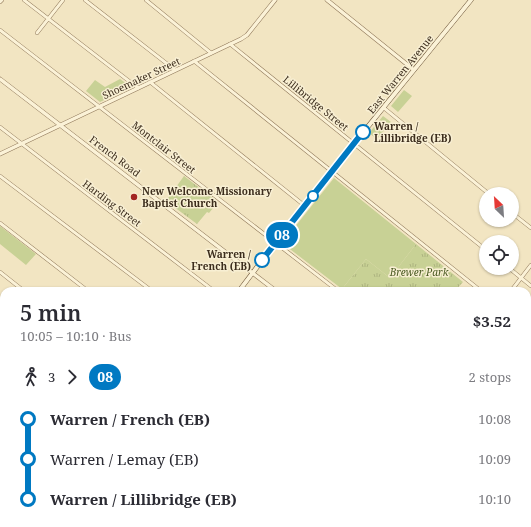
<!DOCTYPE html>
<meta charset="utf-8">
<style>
:root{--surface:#fff;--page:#f7f7f7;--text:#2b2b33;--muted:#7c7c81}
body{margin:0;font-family:"Noto Serif",serif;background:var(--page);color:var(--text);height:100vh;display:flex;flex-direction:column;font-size:15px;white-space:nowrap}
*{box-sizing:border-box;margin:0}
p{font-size:13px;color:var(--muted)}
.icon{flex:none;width:22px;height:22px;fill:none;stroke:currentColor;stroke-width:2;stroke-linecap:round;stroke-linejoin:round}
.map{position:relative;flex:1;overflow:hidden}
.details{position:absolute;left:0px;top:287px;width:531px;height:240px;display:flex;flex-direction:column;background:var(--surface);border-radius:12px 12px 0 0;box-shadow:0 1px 3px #0004}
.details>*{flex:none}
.badge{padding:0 8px;border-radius:13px;font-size:14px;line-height:26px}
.needle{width:26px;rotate:335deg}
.fabs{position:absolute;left:479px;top:187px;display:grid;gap:8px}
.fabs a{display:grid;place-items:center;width:40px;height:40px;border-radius:50%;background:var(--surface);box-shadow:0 1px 3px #0004;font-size:20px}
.map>.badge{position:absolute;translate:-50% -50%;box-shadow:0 0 0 2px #fff}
.legs{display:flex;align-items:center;gap:6px;height:44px;padding:0 20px;font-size:13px}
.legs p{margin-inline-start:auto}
.headline{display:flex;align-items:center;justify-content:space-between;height:68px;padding:0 20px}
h1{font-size:22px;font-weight:600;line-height:30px}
ul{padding:0 20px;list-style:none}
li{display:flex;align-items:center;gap:14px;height:40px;font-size:15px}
li i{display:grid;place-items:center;width:6px;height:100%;margin:0 5px;background:currentColor}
li i::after{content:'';width:10px;height:10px;margin:-5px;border:3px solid;border-radius:50%;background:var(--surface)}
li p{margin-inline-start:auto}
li:first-child i{background:linear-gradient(#0000 50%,currentColor 0)}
li:last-child i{background:linear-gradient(currentColor 50%,#0000 0)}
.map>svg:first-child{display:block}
.grass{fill:#c8d195}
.park{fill:url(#park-tufts)}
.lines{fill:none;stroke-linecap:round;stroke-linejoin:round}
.minor-casing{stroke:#8e7658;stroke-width:4}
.tertiary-casing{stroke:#8e7658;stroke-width:4.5}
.secondary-casing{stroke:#6f573b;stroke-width:5}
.minor{stroke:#fbf2d7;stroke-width:3}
.tertiary{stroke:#fbf2d7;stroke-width:3.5}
.secondary{stroke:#fbf2d7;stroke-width:4}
.line-1-casing{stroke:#fff;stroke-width:9}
.line-1{stroke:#0079c2;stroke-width:6}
.stop-1-dot{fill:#fff;stroke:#0079c2;stroke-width:2}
.poi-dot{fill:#a22522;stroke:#f8efd3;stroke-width:1.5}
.labels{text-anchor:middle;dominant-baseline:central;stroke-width:3;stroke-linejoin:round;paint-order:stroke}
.street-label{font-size:10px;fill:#3c2d1d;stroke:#f8efd3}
.stop-label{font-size:10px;font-weight:bold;fill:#3c2d1d;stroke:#f8efd3;text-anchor:start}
.poi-label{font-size:10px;font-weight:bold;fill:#3c2d1d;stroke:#f8efd3;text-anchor:start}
.park-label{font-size:10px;font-style:italic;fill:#4a5a22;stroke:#f8efd3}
</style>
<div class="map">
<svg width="531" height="527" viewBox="0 0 531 527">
<defs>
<pattern id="park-tufts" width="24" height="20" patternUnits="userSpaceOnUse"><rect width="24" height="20" fill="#c8d195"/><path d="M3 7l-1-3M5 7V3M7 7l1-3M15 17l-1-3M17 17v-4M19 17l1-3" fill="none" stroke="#adb480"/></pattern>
</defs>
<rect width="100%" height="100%" fill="#f2e5c2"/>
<path class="grass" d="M120,79L131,87L100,102L86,91L95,80L105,87Z
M404,90L412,96L398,112L391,106Z
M383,116L391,122L377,139L369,133Z
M334,178L416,244L390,278L366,259L342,289L282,243Z
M0,226L36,254L26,265L0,244Z
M0,412L4,416V430L0,435Z"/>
<path class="park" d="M184,176L218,202L209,213L207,212L197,224L166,201Z
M416,244L463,282L455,291H345L342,289L366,259L390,278Z"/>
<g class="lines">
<defs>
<path id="minor" d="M24,0L138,88
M85,0L175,70
M146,0L211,53
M0,2L2,0
M0,30L338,291
M37,33L63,0
M230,44L486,250
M194,61L481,291
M150,82L305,206
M384,108L489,194
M0,127L214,291
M0,176L152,291
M512,213L531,228
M0,223L88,291
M509,268L531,286
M0,272L24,291
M511,291L531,265
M0,325L4,328
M527,328L531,331
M527,384L531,388
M0,404L4,399
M527,437L531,440
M0,440L4,443
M0,493L4,496
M38,523L43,527
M105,523L110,527
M249,523L254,527
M314,523L319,527
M381,523L385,527
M454,523L460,527
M519,523L524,527
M6,527L9,523
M229,527L232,523
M335,527L338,523"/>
<path id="tertiary" d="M327,0L414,70
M0,79L276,291
M0,154L241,39L247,35L275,0
M527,483L531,486"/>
<path id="secondary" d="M239,291C313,192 393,96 471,0
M0,382L4,385
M177,523L182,527
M59,527L62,523"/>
</defs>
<use href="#minor" class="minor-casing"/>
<use href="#tertiary" class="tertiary-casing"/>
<use href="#secondary" class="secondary-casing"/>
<use href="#minor" class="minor"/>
<use href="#tertiary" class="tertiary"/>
<use href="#secondary" class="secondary"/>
</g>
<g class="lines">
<defs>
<path id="line-1" d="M262,260L363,132"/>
</defs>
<use href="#line-1" class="line-1-casing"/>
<use href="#line-1" class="line-1"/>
</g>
<g class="stop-1-dot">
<circle cx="363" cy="132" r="7"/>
<circle cx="313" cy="196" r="5"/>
<circle cx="262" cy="260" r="7"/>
</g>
<circle class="poi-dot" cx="134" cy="197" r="4"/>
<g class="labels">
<g class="street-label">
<text transform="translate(400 74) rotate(-51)">East Warren Avenue</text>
<text transform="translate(141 78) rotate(-25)">Shoemaker Street</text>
<text transform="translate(316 103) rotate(39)">Lillibridge Street</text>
<text transform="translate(164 147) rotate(38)">Montclair Street</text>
<text transform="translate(115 156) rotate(37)">French Road</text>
<text transform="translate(112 203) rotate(37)">Harding Street</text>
</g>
<g class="stop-label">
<text x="374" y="126">Warren /<tspan x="374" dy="12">Lillibridge (EB)</tspan></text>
<text x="251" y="254" text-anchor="end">Warren /<tspan x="251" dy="12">French (EB)</tspan></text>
</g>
<g class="poi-label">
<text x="142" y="191">New Welcome Missionary<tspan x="142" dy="12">Baptist Church</tspan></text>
</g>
<g class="park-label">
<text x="419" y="272">Brewer Park</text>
</g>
</g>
</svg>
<div class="fabs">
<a><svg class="needle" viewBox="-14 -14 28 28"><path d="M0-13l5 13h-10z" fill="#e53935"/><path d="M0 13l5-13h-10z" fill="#7c7c81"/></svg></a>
<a><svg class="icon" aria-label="locate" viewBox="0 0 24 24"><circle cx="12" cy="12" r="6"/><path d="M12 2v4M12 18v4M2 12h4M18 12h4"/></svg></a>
</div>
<b class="badge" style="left:282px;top:235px;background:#0079c2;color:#fff">08</b>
<section class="details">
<div class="headline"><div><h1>5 min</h1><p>10:05 – 10:10 · Bus</p></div><b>$3.52</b></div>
<div class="legs"><svg class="icon" aria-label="walk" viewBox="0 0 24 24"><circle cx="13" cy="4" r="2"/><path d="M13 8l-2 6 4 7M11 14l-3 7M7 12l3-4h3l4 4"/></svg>3<svg class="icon" aria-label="forward" viewBox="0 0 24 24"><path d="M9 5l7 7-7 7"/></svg><b class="badge" style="background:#0079c2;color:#fff">08</b><p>2 stops</p></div>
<ul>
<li><i style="color:#0079c2"></i><b>Warren / French (EB)</b><p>10:08</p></li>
<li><i style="color:#0079c2"></i><span>Warren / Lemay (EB)</span><p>10:09</p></li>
<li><i style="color:#0079c2"></i><b>Warren / Lillibridge (EB)</b><p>10:10</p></li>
</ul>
</section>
</div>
